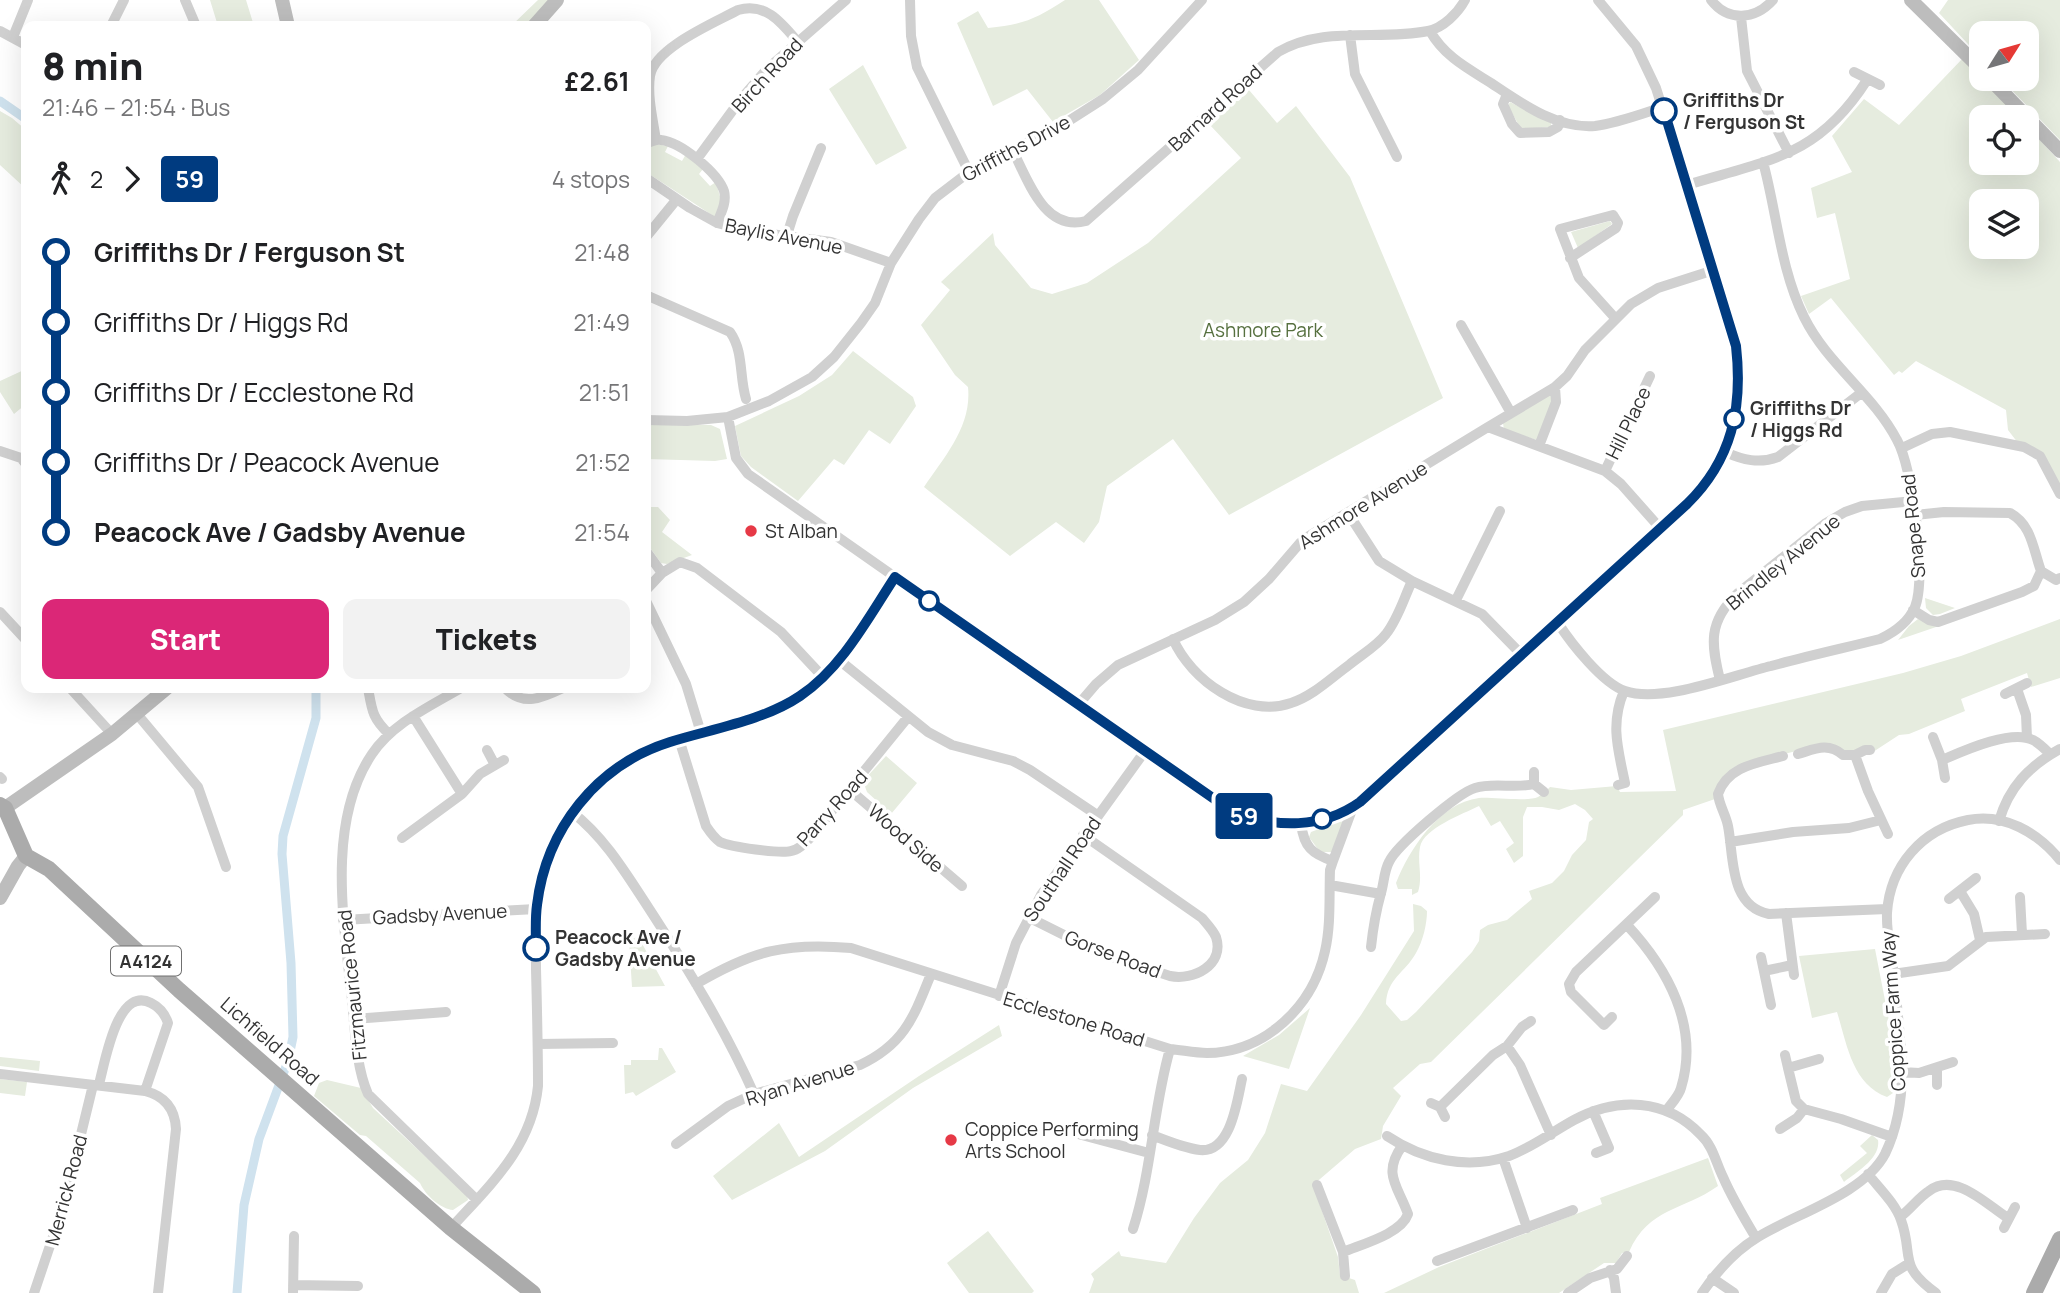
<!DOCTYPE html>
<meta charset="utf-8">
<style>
:root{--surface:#fff;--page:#f2f2f2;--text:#202124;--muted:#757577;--accent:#db2777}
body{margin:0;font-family:Manrope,sans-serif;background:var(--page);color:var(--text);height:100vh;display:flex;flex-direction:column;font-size:26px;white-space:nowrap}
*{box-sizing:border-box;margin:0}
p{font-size:23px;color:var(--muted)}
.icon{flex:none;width:38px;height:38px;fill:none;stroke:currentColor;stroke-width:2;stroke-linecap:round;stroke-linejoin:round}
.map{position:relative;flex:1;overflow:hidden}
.panel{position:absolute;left:21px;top:21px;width:630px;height:672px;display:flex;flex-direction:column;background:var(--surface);border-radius:14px;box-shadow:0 7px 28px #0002}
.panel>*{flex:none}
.badge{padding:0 14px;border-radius:5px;font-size:24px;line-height:46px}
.needle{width:46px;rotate:53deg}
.controls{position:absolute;left:1969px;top:21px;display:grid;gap:14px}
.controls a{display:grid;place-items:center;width:70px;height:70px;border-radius:14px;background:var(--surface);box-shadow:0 7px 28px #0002;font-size:35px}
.map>.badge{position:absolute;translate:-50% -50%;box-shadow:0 0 0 4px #fff}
.legs{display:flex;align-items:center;gap:10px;height:77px;padding:0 21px;font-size:23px}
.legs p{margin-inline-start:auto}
.headline{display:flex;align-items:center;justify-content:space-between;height:119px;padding:0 21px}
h1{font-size:38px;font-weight:800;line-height:52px}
.button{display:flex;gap:14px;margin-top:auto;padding:14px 21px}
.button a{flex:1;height:80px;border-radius:14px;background:var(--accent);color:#fff;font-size:28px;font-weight:800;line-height:80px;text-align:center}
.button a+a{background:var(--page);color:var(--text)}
ul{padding:0 21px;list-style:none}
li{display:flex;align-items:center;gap:24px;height:70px;font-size:26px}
li i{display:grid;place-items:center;width:10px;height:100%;margin:0 9px;background:currentColor}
li i::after{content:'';width:18px;height:18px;margin:-9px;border:5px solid;border-radius:50%;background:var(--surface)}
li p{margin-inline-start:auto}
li:first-child i{background:linear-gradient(#0000 50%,currentColor 0)}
li:last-child i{background:linear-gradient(currentColor 50%,#0000 0)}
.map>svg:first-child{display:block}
.green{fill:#e6ecdf;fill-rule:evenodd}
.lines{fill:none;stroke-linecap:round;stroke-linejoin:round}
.canal{stroke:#cfe2ee;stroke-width:9}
.street{stroke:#d0d0d0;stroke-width:10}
.secondary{stroke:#bdbdbd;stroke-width:14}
.primary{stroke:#ababab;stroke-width:16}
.line-1-casing{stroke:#fff;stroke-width:16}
.line-1{stroke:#003b80;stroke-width:10}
.stop-1-dot{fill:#fff;stroke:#003b80;stroke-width:3.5}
.poi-dot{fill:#e63946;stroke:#fff;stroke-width:2.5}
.labels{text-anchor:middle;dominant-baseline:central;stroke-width:7;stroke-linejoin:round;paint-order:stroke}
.shield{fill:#fff;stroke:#707070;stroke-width:2}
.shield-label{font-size:18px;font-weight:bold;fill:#333}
.street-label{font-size:19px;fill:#333;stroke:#fff}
.stop-label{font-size:19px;font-weight:bold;fill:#333;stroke:#fff;text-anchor:start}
.park-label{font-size:19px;fill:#56703f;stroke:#fff}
.poi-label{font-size:19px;fill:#333;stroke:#fff;text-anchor:start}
</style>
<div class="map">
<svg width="2060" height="1293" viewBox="0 0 2060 1293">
<rect width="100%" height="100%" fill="#fff"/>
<path class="green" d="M210,0H246L254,26H218Z
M538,0H553L531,26H511Z
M1065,0H1099L1139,60L1100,95L1053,122L1027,89L993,106L957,23L978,11L988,28C1022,25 1036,19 1065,0Z
M1948,0H2060V140L2001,79H2026V33H1981V58L1939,13Z
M1963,58L2018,117H1981V163H2026L2027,126L2060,162V489L2040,452L2018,443L2008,430L2006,410L1916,361L1902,373L1899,371L1894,375L1831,298L1809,314L1801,296L1850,279L1835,213L1817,218L1811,188L1852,172L1832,136L1864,99L1899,125ZM1981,201H2026V247H1981Z
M863,65L907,148L876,165L829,89Z
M1249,90L1277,123L1296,106L1350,177L1443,398L1229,515L1173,439L1107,486L1099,522L1084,543L1056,522L1010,556L924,487C945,456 972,426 968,387L955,375L921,325L950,290L941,282L993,233L995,245L1031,288L1052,294L1087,283L1148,243L1241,158L1209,124Z
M1510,102L1551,123V127L1521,129L1508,106Z
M0,111L12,118L26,130L25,188L0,165Z
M654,144L668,146L665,152L682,161L686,154L703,169L699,174L710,186L716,182L722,204L715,217L646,172V150Z
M1610,221L1612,224L1578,248L1571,232Z
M853,351L913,397L916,406L890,444L869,430L844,465L834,459L798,501L751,467L741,456L735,426L799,396L832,375Z
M26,369V404L14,414L0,392V381Z
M1546,396H1551L1554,400L1537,440L1504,430L1503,423Z
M646,424L711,425L720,429L727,459L715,461L646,459Z
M646,507H658L670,520L662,532L692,555L667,564L661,563L646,542Z
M1925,598L1955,608L1940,614L1933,615L1926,608Z
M1918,619L1939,626L1898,640L1909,626Z
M2060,619V678L2031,687L2027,673L1961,699L1965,711L1909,734L1899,735L1873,752H1849L1825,744L1736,766L1715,799L1683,810V815L1431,1062L1420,1064L1393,1088L1401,1096L1383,1126L1381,1139L1355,1149L1313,1185L1338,1257L1340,1275L1355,1280L1359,1293H1089L1094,1279L1091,1274L1119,1251L1121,1256L1166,1263L1194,1218L1220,1183L1248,1160L1265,1133L1281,1084L1307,1091L1361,1015L1414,931L1413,904L1421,906L1427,911C1427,924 1423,941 1416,953C1405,973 1387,978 1386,1004L1401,1021L1407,1020L1416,1012L1472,952L1479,941L1480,930L1488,925L1507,920L1532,899L1529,891L1552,883L1564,871L1572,855L1586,840L1589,822L1593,819L1585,810L1575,804L1559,810L1542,807H1527L1523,817V856L1514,863L1506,849L1514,843L1500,821L1491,826L1479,806C1463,814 1424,828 1420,847C1417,862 1423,877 1418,892L1412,895V889H1398L1396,883C1409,850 1439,803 1479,798C1493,797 1527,802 1538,797C1542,795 1547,790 1550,787L1571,790L1617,786L1620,792L1676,791L1663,730L1903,673L1961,656Z
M886,756L917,783L891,814L867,792L863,781Z
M1340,821L1343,822L1332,852H1320L1309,837L1311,832Z
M638,936L665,986L632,987L629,941Z
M1875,949L1891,1031L1893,1093L1887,1097C1852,1084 1847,1044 1837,1012L1812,1018L1799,956Z
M1310,1008L1289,1069L1243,1056L1279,1035Z
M999,1025L1002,1036L913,1088L825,1151L732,1200L713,1176L779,1123L799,1157L919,1076Z
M659,1048H662L676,1072L636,1096L633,1092L625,1094L624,1065H631V1060H658Z
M0,1057L40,1061L39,1071L0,1066Z
M0,1079L27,1082L25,1096L0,1093Z
M327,1080L361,1088L373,1108L467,1195L468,1200L453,1210C441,1209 425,1195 420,1183L366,1136L360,1135L314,1096L319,1083Z
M1872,1135L1878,1140C1881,1158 1857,1172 1844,1182L1840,1175L1867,1153L1860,1146Z
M1708,1158L1718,1186C1683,1211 1649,1207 1629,1252L1622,1253L1616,1263H1604L1559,1293H1384L1439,1267L1602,1204L1600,1198Z
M988,1231L1034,1291L1032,1293H969L947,1263Z"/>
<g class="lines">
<path class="canal" d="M0,101L26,119
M237,1293L244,1205L259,1139L288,1061L293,1037L291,963L282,854L283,836L316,718V688"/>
<path class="street" d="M185,0L196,26
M910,0L911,36L917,67L969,172
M1711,0C1728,22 1755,20 1773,0
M1741,17L1747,71L1789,153
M111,26L124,0
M0,31L26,45
M1430,31C1444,56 1467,68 1491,83C1521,103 1556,129 1595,126C1618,123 1641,114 1663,107
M1350,35L1355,74L1397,157
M13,37L28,0
M1854,72L1880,85
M1507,94L1503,104L1512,124L1520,133L1549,132L1558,127L1560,120
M656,140C653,120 647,96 650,76C654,48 714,23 738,10C765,2 781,22 797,41
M646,144C650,142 656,139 661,140C681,142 718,173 724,191C727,202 721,213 717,223
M1012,149C1028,180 1044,232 1086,221L1278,52C1324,25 1379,41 1428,31C1443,28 1458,13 1465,0
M697,159L741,99L767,69L846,0
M646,178L690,208L717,223L748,231L831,242L891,263
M1687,185C1769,160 1818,157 1867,80
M787,235L793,216L821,148
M646,237L677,199
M1570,258L1616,228L1618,223L1613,215L1560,229L1579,278L1615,318
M646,295L730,332C744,352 739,376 746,399
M1461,325L1511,413
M728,417L736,458L748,474L1216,802C1260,830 1317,833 1361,802L1687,504C1736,454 1746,398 1733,331L1656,88L1636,46L1598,0
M646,420L687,421L728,417L769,401L812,377L834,357L861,323L875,303L891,263L919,219L935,198L969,172L1067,122L1103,99L1138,70L1202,0
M1488,427L1555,387
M1539,446L1556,402L1555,387L1567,376L1585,350L1631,304L1658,288L1714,270
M1902,448L1932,434L1950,432L2024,447L2040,456L2060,494
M0,451L21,458L26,464
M1725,452C1743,460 1759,464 1778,457L1861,393
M1605,471L1650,376
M1348,513L1379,561L1412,581L1482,614L1521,654
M646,551L662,573
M2041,571L2056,580L2060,578
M646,590L662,573L680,562L697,568L781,632L823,677
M1456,600L1500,511
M646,601L686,684L701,733
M1913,610L1929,620L1938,622L2022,592L2034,586L2041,571C2033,549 2032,525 2010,513L1944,512L1915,515
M0,612L26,640
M1558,623C1571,643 1602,683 1625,691C1662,704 1733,675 1771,666C1807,656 1844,648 1880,639C1895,632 1908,623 1915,607C1927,578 1913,468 1897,440C1873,394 1827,364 1804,317C1780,268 1777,213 1763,162
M1173,639C1191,680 1245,719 1291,703C1313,696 1331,678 1349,665C1361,655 1377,646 1386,634C1398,619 1404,598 1412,581
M839,660L928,732L952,745L1013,761L1030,770L1097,815
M1720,680C1711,644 1708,622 1737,594L1826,523L1845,512L1862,506L1914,501
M70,688L112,734
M368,688C372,710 372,718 389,734
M461,688C429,707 393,723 372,754C326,822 344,923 352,1000C355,1030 356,1067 368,1094L477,1200
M505,688C523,707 542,698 563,688
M2017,689L2026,715L2027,738
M2005,694L2027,683
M1078,705L1096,684L1118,665L1215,620L1244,602L1269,579L1300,543L1309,536L1488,427L1605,471L1621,484L1660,528
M137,714L198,787L226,867
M413,716L462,794
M1933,737L1942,760L1945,778
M679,739L706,826C710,832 714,838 720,842C730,847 781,854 791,851C798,850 804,844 809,839L908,717
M487,750L495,765
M1798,754C1815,749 1828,742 1843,755H1855L1865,750H1870
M1855,755L1868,791L1888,834
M1783,756C1757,763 1728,766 1718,794C1719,805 1726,815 1728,826C1734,857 1729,906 1769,914L1887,909
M1942,760C1963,751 2011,729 2033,740C2039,743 2045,749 2050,754
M1534,772V784L1544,792
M0,777L2,779
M1618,785L1625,783C1618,749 1610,724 1624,691
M850,790L962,886
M572,812C605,838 625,872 648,907C687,967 725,1029 754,1094
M1999,821C2009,787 2029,766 2060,749
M402,838L462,794L480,774L504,760
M1730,842L1793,832L1849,828L1881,820
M1333,861L1353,807
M1330,885L1381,894
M1960,891L1974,914L1980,940
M2020,897L2022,934
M1949,899L1976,878
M1786,913L1794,975
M1028,917L1100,953L1170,976C1193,981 1225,965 1216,937C1213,930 1207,924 1202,918L1083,835
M343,920L536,909
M1627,925C1667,968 1700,1026 1681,1088C1679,1096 1671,1104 1666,1111
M1371,947C1373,928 1376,911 1381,893C1384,883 1384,871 1389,862C1396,846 1458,793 1475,788C1494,782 1515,789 1534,784
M1761,957L1771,1005
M1764,971L1792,965
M1893,974L1948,966L1986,937L2045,934
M696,984C752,951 786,942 851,948L1170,1049C1182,1050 1195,1053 1207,1053C1266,1052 1313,1006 1325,951C1331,925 1329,897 1330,870L1333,861C1312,854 1304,847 1301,824
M999,996L1016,943L1041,895L1145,751
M1612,1017L1604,1025L1571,992L1569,984L1576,972L1655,897
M354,1019L446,1012
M538,1044L613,1043
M1507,1046L1520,1065L1551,1135
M1785,1055L1788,1068L1819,1059
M1788,1068L1796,1101L1804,1109L1841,1119L1892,1137
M1937,1068V1085
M1902,1072L1919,1073L1953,1062
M0,1074L145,1091C165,1096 175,1109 176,1129L158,1293
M99,1084C105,1063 117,985 151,1003C159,1007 165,1014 168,1023L145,1091
M1431,1103L1440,1107L1445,1117
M1440,1107L1493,1055L1507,1046L1522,1027L1531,1021
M1593,1111L1609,1148L1596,1153
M1780,1129L1797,1118L1804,1109
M1078,1134L1149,1153
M1152,1135C1167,1141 1184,1148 1200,1150C1231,1153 1237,1101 1242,1079
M1387,1136C1423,1160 1467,1170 1509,1156C1533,1147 1552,1132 1574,1120C1617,1097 1666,1098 1701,1135C1713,1146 1716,1163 1723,1177C1732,1198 1744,1218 1756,1238
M676,1144L728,1106L754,1094L860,1065C905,1044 914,1016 931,974
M1503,1158L1527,1228
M1868,1174C1879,1188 1895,1203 1901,1220C1914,1256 1897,1265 1936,1293
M1317,1185L1343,1252L1345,1276
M1900,1217C1911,1209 1918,1198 1929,1191C1955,1171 1987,1205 2008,1218
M451,1228C491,1184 532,1147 538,1086C538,1047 537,1008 536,969C536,942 534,915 539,889C555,815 607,759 680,739C718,728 767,718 800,696C842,668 868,618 895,577
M2004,1228L2015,1207
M1133,1229C1152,1170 1153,1108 1170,1049
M1343,1252C1362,1244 1401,1234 1408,1214C1398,1186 1382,1174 1402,1146
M1437,1261L1573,1210
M1610,1270L1614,1278L1616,1293
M1712,1278L1734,1293
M293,1285L358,1286
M34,1293L64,1204L93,1085
M293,1293L294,1236
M1568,1293L1590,1278L1617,1269L1627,1256
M1702,1293C1717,1271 1735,1251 1758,1237C1795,1214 1864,1194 1885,1154C1897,1129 1902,1099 1902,1071C1901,1040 1897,1007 1894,976C1892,955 1886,934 1887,913C1890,866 1922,829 1968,820C2004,813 2037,832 2060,860
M1881,1293L1892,1274L1908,1264"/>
<path class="secondary" d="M282,0L288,26
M1911,0L1981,69
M534,26L557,0
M1990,79L2060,151
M5,808L112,734L167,688
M0,898L18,866L26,856"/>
<path class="primary" d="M0,805L5,808L26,856L49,869L179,990L451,1228L533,1293
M2034,1293L2060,1239"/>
</g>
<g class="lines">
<defs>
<path id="line-1" d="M536,948C536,934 535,919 537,905C546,830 596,765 670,742C711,729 763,721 800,696C842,668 868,618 895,577L1233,812C1276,828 1322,829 1360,802L1687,504C1732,460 1743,408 1736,346L1664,111"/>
</defs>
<use href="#line-1" class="line-1-casing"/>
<use href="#line-1" class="line-1"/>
</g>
<g class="stop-1-dot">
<circle cx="1664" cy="111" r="12"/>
<circle cx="1734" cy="419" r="9"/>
<circle cx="929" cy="601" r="9"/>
<circle cx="1322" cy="819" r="9"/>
<circle cx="536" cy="948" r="12"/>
</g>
<g class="poi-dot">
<circle cx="751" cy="531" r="7"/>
<circle cx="951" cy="1140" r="7"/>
</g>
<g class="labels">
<rect class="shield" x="111" y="946.5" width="70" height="29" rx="5"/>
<g class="shield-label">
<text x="146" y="961">A4124</text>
</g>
<g class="street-label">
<text transform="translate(767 75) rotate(-47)">Birch Road</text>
<text transform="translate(1215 108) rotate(-42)">Barnard Road</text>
<text transform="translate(1016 148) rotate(-28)">Griffiths Drive</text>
<text transform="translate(784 236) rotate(11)">Baylis Avenue</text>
<text transform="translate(1628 423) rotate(-64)">Hill Place</text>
<text transform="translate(1363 505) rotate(-32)">Ashmore Avenue</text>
<text transform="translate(1913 526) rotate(-96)">Snape Road</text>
<text transform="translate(1783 562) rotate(-39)">Brindley Avenue</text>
<text transform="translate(832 808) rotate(-48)">Parry Road</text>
<text transform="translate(906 838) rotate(41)">Wood Side</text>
<text transform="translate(1062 869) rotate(-56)">Southall Road</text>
<text transform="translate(440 914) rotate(-3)">Gadsby Avenue</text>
<text transform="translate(1113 954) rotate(21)">Gorse Road</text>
<text transform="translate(352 985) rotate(-96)">Fitzmaurice Road</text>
<text transform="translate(1893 1011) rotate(-94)">Coppice Farm Way</text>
<text transform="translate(1074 1019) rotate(17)">Ecclestone Road</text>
<text transform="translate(270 1041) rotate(41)">Lichfield Road</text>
<text transform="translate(800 1083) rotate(-17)">Ryan Avenue</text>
<text transform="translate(66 1190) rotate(-75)">Merrick Road</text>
</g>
<g class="stop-label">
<text x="1683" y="100">Griffiths Dr<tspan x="1683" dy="22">/ Ferguson St</tspan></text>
<text x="1750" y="408">Griffiths Dr<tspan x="1750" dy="22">/ Higgs Rd</tspan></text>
<text x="555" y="937">Peacock Ave /<tspan x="555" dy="22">Gadsby Avenue</tspan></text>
</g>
<g class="park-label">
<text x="1263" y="330">Ashmore Park</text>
</g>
<g class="poi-label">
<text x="765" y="531">St Alban</text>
<text x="965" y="1129">Coppice Performing<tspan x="965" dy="22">Arts School</tspan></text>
</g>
</g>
</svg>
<div class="controls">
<a><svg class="needle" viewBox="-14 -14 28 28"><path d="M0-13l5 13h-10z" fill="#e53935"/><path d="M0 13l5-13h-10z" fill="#757577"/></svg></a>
<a><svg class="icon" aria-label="locate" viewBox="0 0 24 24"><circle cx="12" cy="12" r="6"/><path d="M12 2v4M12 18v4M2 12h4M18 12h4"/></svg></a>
<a><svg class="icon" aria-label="layers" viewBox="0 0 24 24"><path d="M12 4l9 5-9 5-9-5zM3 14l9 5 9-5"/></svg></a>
</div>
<b class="badge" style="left:1244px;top:816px;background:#003b80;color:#fff">59</b>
<section class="panel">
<div class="headline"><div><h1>8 min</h1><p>21:46 – 21:54 · Bus</p></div><b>£2.61</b></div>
<div class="legs"><svg class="icon" aria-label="walk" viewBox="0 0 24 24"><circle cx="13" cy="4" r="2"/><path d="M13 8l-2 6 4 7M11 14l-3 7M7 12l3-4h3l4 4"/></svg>2<svg class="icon" aria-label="forward" viewBox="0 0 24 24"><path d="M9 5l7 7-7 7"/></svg><b class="badge" style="background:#003b80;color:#fff">59</b><p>4 stops</p></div>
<ul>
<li><i style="color:#003b80"></i><b>Griffiths Dr / Ferguson St</b><p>21:48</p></li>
<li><i style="color:#003b80"></i><span>Griffiths Dr / Higgs Rd</span><p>21:49</p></li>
<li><i style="color:#003b80"></i><span>Griffiths Dr / Ecclestone Rd</span><p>21:51</p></li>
<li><i style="color:#003b80"></i><span>Griffiths Dr / Peacock Avenue</span><p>21:52</p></li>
<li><i style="color:#003b80"></i><b>Peacock Ave / Gadsby Avenue</b><p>21:54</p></li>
</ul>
<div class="button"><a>Start</a><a>Tickets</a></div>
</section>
</div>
